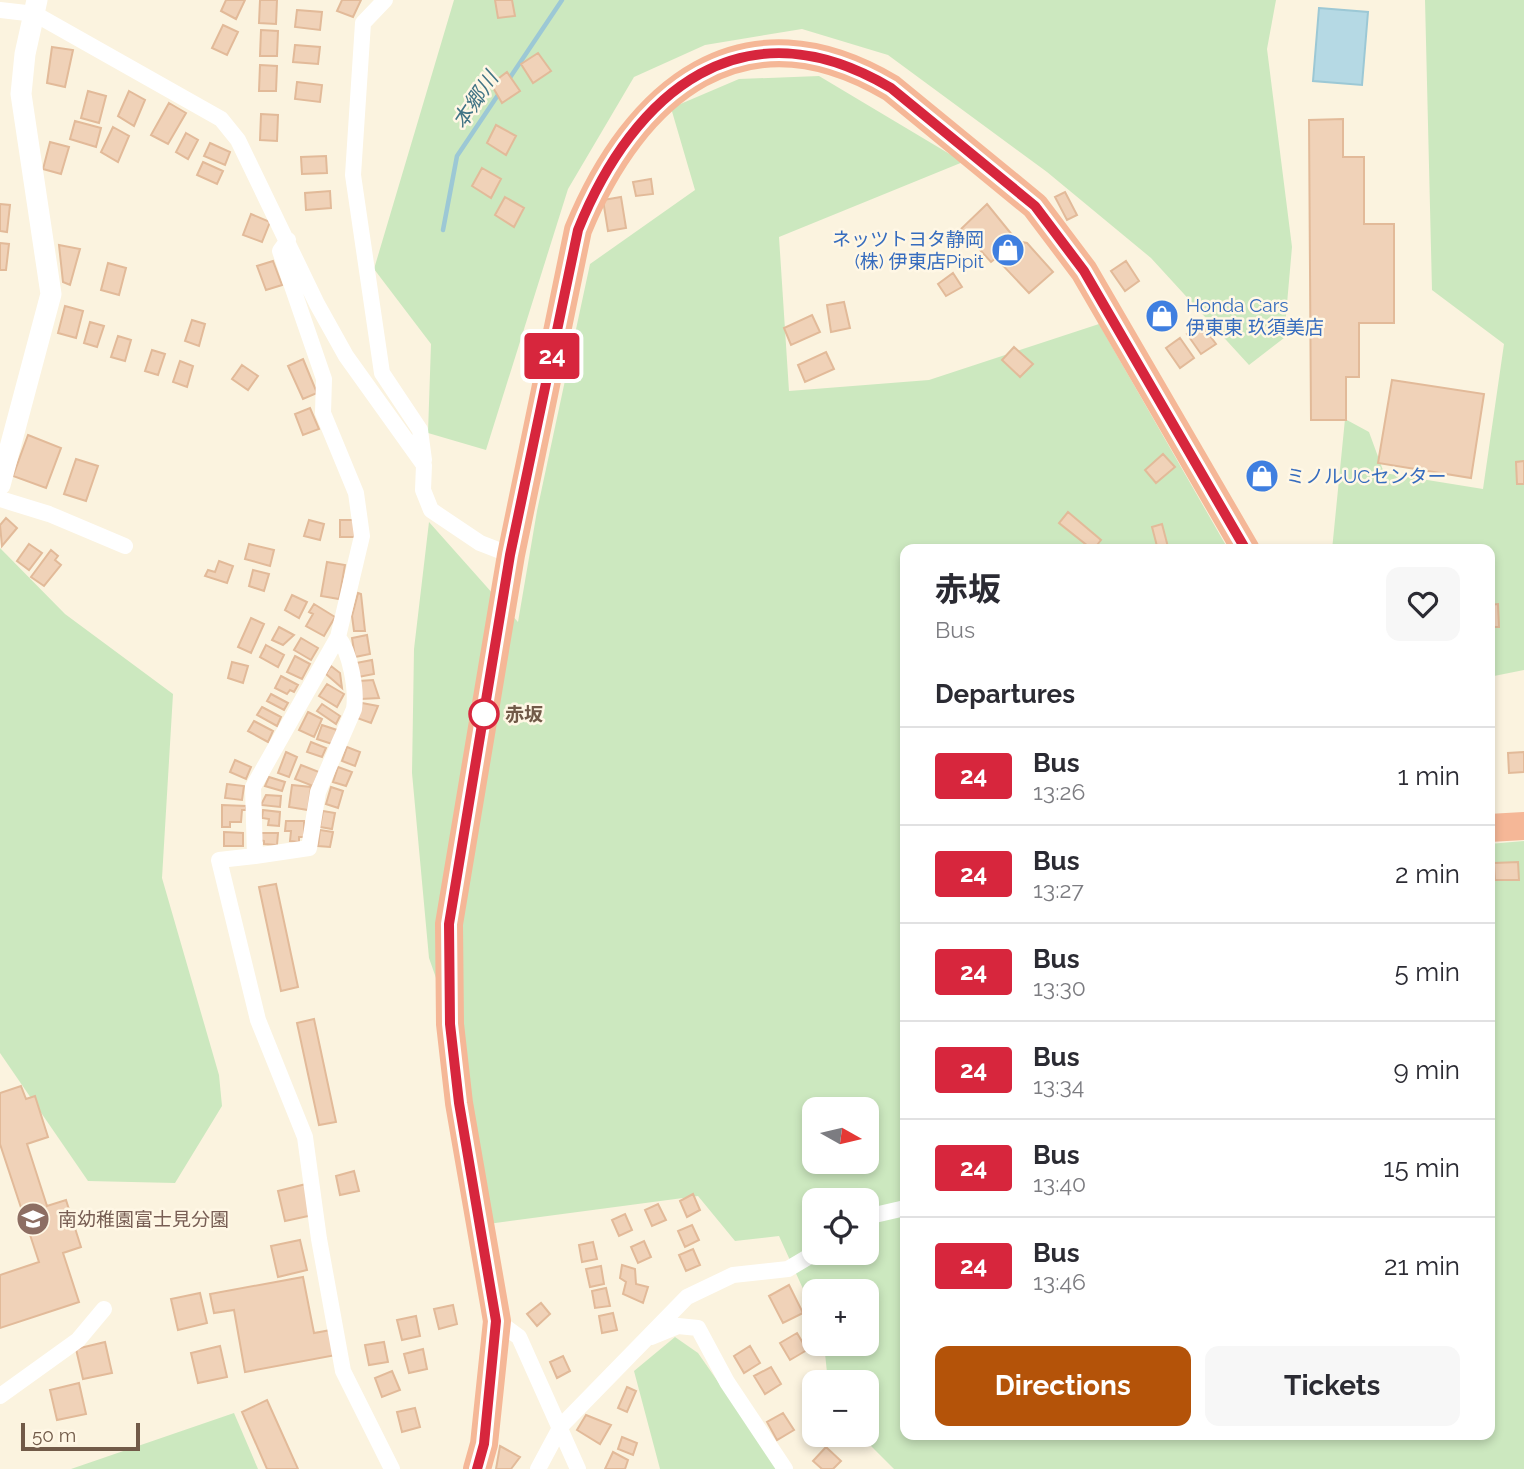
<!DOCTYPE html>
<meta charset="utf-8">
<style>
:root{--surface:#fff;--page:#f7f7f7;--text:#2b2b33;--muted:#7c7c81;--line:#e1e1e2;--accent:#b45309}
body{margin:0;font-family:Raleway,"Noto Sans JP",sans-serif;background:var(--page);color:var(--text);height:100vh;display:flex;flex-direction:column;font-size:26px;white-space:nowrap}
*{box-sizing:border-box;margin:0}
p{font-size:23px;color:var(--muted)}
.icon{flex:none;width:38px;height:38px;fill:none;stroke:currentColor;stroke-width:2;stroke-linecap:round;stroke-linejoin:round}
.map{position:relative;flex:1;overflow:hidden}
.drawer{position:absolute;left:900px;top:544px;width:595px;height:896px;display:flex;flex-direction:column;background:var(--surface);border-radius:14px;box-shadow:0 4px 10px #0003}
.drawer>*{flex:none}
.badge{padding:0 14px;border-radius:5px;font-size:24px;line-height:46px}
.needle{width:46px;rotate:98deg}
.controls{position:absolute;left:802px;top:1097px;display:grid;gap:14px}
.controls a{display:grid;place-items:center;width:77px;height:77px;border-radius:14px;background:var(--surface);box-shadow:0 4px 10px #0003;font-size:35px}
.scale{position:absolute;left:21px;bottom:18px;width:119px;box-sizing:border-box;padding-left:7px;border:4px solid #715a48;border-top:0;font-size:19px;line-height:24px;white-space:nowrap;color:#715a48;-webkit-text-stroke:5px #fff7e5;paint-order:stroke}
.map>.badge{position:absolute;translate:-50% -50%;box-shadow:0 0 0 4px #fff}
h2{padding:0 35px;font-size:26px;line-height:63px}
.round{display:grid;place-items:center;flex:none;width:74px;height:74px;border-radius:14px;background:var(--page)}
.overview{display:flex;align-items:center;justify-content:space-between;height:119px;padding:0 35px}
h1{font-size:33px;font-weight:700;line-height:52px}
.action{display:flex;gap:14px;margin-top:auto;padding:14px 35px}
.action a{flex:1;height:80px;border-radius:14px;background:var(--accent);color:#fff;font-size:28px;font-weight:700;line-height:80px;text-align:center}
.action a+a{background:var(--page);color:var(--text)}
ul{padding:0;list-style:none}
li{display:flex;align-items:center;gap:21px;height:98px;padding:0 35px;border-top:2px solid var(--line)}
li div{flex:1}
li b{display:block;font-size:26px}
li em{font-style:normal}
li .badge{min-width:77px;font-weight:700;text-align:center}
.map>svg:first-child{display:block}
.green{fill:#cce8bf;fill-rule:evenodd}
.water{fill:#b5d9e4;stroke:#9cc8d5;stroke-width:2}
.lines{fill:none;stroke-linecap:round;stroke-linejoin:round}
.stream{stroke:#9cc8d5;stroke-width:4.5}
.building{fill:#f0d2b8;stroke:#e2ba99;stroke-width:2}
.street{stroke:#fff;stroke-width:16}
.secondary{stroke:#fff;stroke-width:21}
.highway{stroke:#f5b797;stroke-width:28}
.line-casing{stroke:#fff;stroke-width:16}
.line{stroke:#d7263d;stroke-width:10}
.stop-dot{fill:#fff;stroke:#d7263d;stroke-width:3.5}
.labels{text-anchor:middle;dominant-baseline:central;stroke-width:5;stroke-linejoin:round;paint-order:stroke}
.shop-label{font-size:19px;fill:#366cbe;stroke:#fff7e5;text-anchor:start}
.stop-label{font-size:19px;font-weight:bold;fill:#715a48;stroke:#fff7e5;text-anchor:start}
.education-label{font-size:19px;fill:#785e54;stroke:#fff7e5;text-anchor:start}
.water-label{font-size:21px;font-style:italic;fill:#427485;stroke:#fff7e5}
</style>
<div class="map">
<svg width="1524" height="1469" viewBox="0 0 1524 1469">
<rect width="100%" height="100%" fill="#fbf3df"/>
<path class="green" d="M454,0H1276L1267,49L1292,247L1284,338L1249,365L1151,258L1047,172L888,55L802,29L705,45L634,77L568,189L486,450L428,433L431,344L374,269Z
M1425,0H1524V670L1489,677V550H1332L1345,419L1369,432L1384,473L1483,489L1504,344L1432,290Z
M819,76L963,162L779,237L789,391L929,380L1099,324L1228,549L905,550V1435H1489V844L1524,841V1469H894L860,1435H866V1382H828L824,1344H866V1292H814V1313L779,1236L735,1241L698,1196L488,1224L467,1066L429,958L412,773L414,649L429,522L518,622L537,511L590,264L695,190L671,108L739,79ZM814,1110H866V1162H814ZM814,1200H866V1253H814Z
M0,548L65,614L173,694L162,878L219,1075L222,1106L175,1183L88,1181L0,1053Z
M675,1337L698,1353L779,1469H660L634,1371Z
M234,1413L258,1469H71Z"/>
<path class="water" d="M1319,8L1368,12L1362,85L1313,81Z"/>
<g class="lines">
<path class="stream" d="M507,82L562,0
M443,230L457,156L500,92"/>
</g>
<path class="building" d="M226,0H245L236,19L221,11Z
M260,0H277L276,24L259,23Z
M342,0H361L353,17L337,11Z
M495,0H512L515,16L498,18Z
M297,10L322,12L320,30L295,27Z
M223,25L238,32L227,55L212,48Z
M261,30L278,31L277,56H260Z
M295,45L320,47L318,64L293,62Z
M52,47L73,50L65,87L47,83Z
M538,53L551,71L533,83L521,64Z
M260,65L277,66L276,91H259Z
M507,72L520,91L502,103L491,84Z
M297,82L322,85L320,102L295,99Z
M88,91L106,96L99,123L81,118Z
M129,91L145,100L134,126L118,116Z
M169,103L186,113L168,144L151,135Z
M261,114L278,115L277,141L260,140Z
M1343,119V157H1364V224H1394V323H1359V377H1346V420H1311L1309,120Z
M75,121L101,128L96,147L70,139Z
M496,125L516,136L506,155L487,143Z
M113,127L129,136L118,162L101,152Z
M186,133L198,140L188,159L176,152Z
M50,142L69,147L61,174L43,169Z
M210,143L230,152L225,165L204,156Z
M326,156L327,173L302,174L301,157Z
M203,162L223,171L217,184L197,175Z
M482,168L501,179L491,198L472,186Z
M651,179L653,194L636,196L633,182Z
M330,191L331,208L306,210L305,193Z
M1065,192L1077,215L1067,220L1055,197Z
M505,197L524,208L514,227L495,215Z
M621,197L626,228L608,231L603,200Z
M0,204L10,205L7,232L0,231Z
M987,204L1017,241L1027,243L1053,272L1029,293L996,258L991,262L961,229Z
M251,214L270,222L262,242L243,235Z
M0,243L9,244L6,270H0Z
M59,245L80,249L70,285L63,282Z
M273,261L282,285L266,290L257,266Z
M1126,261L1139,281L1125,291L1111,271Z
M108,263L126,268L119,295L101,290Z
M953,273L962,287L946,296L938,284Z
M844,302L850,328L831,332L827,305Z
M1167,302L1177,316L1158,331L1147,316Z
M65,306L83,311L76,338L58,333Z
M812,315L820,332L791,345L784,328Z
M192,320L205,324L199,346L185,341Z
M90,322L104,326L97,347L84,343Z
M1201,324L1216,344L1201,354L1187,334Z
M118,336L131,340L125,361L111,357Z
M1180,338L1194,358L1180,368L1166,348Z
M1014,347L1033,364L1020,377L1002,360Z
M152,350L165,354L158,375L145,371Z
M826,352L834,369L805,382L798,365Z
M303,359L317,393L303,399L288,366Z
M180,361L193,366L187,387L173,382Z
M242,365L258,376L248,390L232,379Z
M1392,380L1484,394L1471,478L1378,463Z
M310,408L319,429L303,435L295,414Z
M28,435L61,448L46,488L13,476Z
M1163,454L1175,467L1156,483L1145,470Z
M76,459L98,466L86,501L64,494Z
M1524,461V484H1517L1516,462Z
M1068,512L1101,540L1093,550L1059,523Z
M6,518L17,528L2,546L0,525Z
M309,520L324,524L320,540L304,536Z
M340,520H357L356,537H340Z
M1162,524L1168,547L1158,550L1152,527Z
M29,544L42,553L29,570L17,561Z
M249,544L274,550L270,566L245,559Z
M51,550L58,556L55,560L61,565L44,586L31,577Z
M219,561L233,566L227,583L205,576L208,570L215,572Z
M327,562L345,565L339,599L321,596Z
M253,570L269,574L264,591L249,586Z
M358,593L361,594L365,631H354L352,616Z
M292,595L307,602L299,618L285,610Z
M314,604L335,617L324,636L306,626L313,614L309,612Z
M1498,604L1499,627H1489V605Z
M251,618L264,624L251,653L238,647Z
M279,627L294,635L283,645L272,640Z
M367,635L370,654L355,657L352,638Z
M301,638L318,648L311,660L294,650Z
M266,645L284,655L278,667L260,657Z
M295,656L310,664L302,679L287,672Z
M372,660L374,674L358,677L356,663Z
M232,662L248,666L243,683L228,678Z
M331,666L340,673L342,688L326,674Z
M281,676L298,685L294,692L290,690L287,694L275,688Z
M373,680L379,698L361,699L359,681Z
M327,684L344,694L337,707L319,696Z
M271,694L288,703L284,710L267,701Z
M362,703L378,706L371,723L357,718Z
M322,704L340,716L336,724L317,711Z
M262,707L281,717L277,726L257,715Z
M308,712L322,719L314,737L299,730Z
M254,721L273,731L268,742L248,731Z
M322,725L337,730L332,744L317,739Z
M311,742L326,748L322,757L307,752Z
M347,747L360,752L355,766L342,761Z
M286,752L297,757L289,777L278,773Z
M1524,752V772L1509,773L1508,753Z
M235,760L251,767L246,779L230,772Z
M301,765L319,772L313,786L295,779Z
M338,767L352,772L346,786L333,782Z
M269,777L285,782L282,791L265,786Z
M227,784L244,786L242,800L225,798Z
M292,785L311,787L308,810L289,807Z
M331,787L343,791L338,808L326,804Z
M266,795L281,796L280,807L261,805Z
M222,805L246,806V810H242L241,822H230V827H222Z
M263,810L280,812L279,826L268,825L269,819L262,818Z
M323,811L335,813L332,829L320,827Z
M286,821H304V837H299V842L290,841L291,831H285Z
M320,830L333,832L330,847L318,846Z
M224,832L243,833V846H224Z
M260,833H278L277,845L264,844V841L260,840Z
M1518,862L1519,880H1495L1494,863Z
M276,884L298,987L281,991L259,887Z
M314,1019L336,1122L319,1125L297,1023Z
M21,1086L26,1099L35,1096L48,1137L27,1144L47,1206L66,1200L81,1247L63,1253L79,1302L0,1328V1275L39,1262L0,1144V1093Z
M354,1171L359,1191L340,1195L336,1176Z
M306,1184L313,1215L285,1221L278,1191Z
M693,1194L700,1210L687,1217L680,1201Z
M658,1204L666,1220L652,1226L645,1210Z
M625,1214L632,1230L619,1236L612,1220Z
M692,1225L699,1240L685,1247L678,1231Z
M300,1240L307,1270L278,1277L271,1246Z
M644,1241L651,1257L638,1263L631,1247Z
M593,1242L597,1259L582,1262L579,1245Z
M693,1249L700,1265L686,1271L679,1255Z
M622,1265L635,1269L636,1284L648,1287L643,1303L623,1294L626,1282L620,1278Z
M601,1266L604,1284L590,1287L586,1269Z
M303,1277L314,1333L331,1330L336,1355L245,1372L234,1310L214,1313L210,1294Z
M789,1285L803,1313L783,1323L769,1296Z
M606,1288L610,1306L595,1308L592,1291Z
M200,1293L207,1323L178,1330L171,1299Z
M541,1303L550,1314L537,1326L527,1314Z
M453,1305L457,1324L439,1329L434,1309Z
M613,1313L617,1330L602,1333L599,1316Z
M416,1316L420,1336L402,1340L397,1320Z
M797,1333L807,1350L790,1360L780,1343Z
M105,1342L112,1373L83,1379L76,1349Z
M384,1342L388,1362L369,1365L365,1345Z
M220,1346L227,1377L198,1383L191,1353Z
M750,1346L760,1363L744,1373L734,1356Z
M423,1349L427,1369L409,1373L404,1354Z
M563,1356L570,1371L557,1378L550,1362Z
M771,1367L781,1384L765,1394L754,1376Z
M392,1371L400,1390L382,1397L375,1378Z
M79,1383L86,1414L57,1420L50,1390Z
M627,1387L636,1391L627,1412L618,1408Z
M267,1400L298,1469H267L242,1412Z
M415,1408L420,1427L402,1432L397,1412Z
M783,1413L794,1430L777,1440L767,1422Z
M586,1415L611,1425L600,1444L577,1430Z
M622,1437L637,1443L633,1455L618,1449Z
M500,1446L520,1457L511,1469H496Z
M826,1447L841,1461L833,1469H822L813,1461Z
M613,1452L628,1460L625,1469H605Z"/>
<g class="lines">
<path class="street" d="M385,0L363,23L353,175L382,373L420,430L424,460
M0,10L35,14L221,119L238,140L317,304L346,356L424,465L423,490L431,510L480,543L511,555
M288,240L280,251L324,379L323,413L356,493L362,536L338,637L253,787L255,856L219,860L258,1020L305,1137L319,1239L343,1371L392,1469
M0,499L49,514L125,546
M255,856L309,848L318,792L354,709C357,689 350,652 338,637
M866,1217L905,1208
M497,1321L519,1337L578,1469
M651,1337L678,1326L698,1328L727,1382L785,1469
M0,1396L78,1340L104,1309
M538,1469L561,1426L687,1297L733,1275L788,1269L815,1253"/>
<path class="secondary" d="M0,485L51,294L21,94L25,54L37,0"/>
<path class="highway" d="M1489,828L1524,826
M477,1469L484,1444L497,1321L459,1103L450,1024L449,924L511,555L578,230C635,91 743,0 891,88L1035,206L1084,271L1246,550"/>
</g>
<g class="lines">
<defs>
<path id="line" d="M477,1469L484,1444L496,1321L459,1103L450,1024L449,924L510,555L578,230C634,91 743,0 891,88L1035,206L1084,271L1246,550"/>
</defs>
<use href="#line" class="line-casing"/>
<use href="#line" class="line"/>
</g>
<defs>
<symbol id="shop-disc" viewBox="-11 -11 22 22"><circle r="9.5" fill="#3f7fe0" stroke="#fff7e5"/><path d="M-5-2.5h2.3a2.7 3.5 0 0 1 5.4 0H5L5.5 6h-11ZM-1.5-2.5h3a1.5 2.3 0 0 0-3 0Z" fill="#fff"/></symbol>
<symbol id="school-disc" viewBox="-11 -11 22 22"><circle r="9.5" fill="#8d6e63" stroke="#fff7e5"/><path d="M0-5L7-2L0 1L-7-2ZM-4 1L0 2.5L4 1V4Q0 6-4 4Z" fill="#fff"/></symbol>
</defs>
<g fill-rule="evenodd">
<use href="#shop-disc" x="989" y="231" width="38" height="38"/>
<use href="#shop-disc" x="1143" y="297" width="38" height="38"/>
<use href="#shop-disc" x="1243" y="457" width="38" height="38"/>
<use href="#school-disc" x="14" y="1200" width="38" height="38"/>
</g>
<circle class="stop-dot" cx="484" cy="714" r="14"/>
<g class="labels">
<g class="shop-label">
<text x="984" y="239" text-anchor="end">ネッツトヨタ静岡<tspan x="984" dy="22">(株) 伊東店Pipit</tspan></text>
<text x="1186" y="305">Honda Cars<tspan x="1186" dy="22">伊東東 玖須美店</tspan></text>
<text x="1286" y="476">ミノルUCセンター</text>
</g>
<g class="stop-label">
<text x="505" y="714">赤坂</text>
</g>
<g class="education-label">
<text x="58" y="1219">南幼稚園富士見分園</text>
</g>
<g class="water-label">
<text transform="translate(475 100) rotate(-56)">本郷川</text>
</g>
</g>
</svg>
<div class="controls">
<a><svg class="needle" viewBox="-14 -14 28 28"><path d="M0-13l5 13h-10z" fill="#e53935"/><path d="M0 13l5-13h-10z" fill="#7c7c81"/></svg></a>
<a><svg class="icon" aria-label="locate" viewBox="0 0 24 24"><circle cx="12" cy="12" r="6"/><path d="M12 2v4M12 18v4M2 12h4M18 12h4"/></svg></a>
<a>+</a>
<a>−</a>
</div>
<div class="scale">50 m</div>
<b class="badge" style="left:552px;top:356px;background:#d7263d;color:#fff">24</b>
<section class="drawer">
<div class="overview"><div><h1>赤坂</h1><p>Bus</p></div><a class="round"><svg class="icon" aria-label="heart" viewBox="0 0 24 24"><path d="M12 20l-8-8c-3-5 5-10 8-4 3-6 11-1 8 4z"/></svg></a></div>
<h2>Departures</h2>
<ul>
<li><span class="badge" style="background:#d7263d;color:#fff">24</span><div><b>Bus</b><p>13:26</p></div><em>1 min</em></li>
<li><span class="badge" style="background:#d7263d;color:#fff">24</span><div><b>Bus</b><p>13:27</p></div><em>2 min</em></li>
<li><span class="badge" style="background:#d7263d;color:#fff">24</span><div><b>Bus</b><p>13:30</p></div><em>5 min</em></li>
<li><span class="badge" style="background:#d7263d;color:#fff">24</span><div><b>Bus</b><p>13:34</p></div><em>9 min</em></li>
<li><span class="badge" style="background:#d7263d;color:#fff">24</span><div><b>Bus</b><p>13:40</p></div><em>15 min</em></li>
<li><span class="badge" style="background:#d7263d;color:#fff">24</span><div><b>Bus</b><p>13:46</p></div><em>21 min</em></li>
</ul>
<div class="action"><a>Directions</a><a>Tickets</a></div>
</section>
</div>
